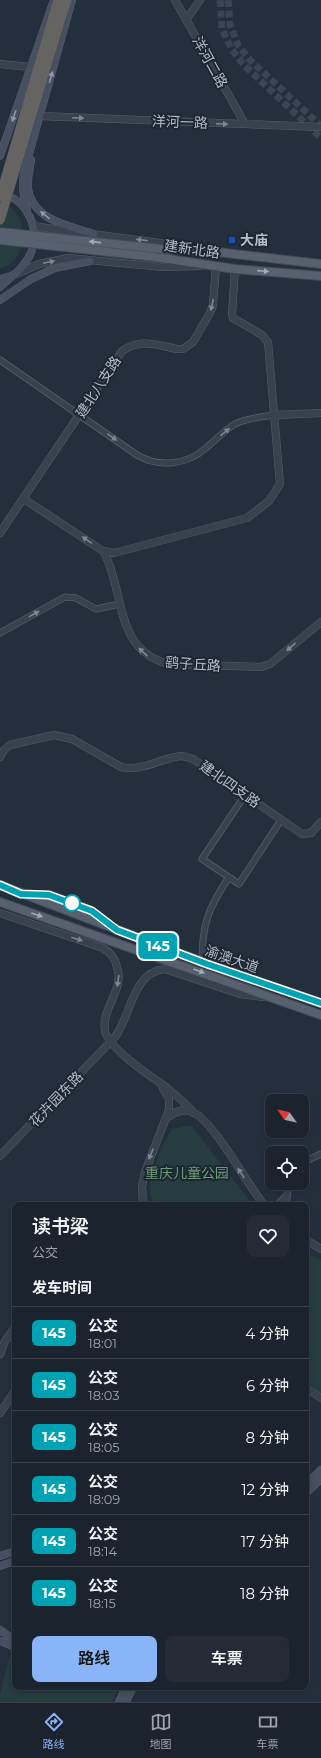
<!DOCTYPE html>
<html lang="zh">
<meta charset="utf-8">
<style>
:root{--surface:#1b232e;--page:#242b36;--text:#f1f3f6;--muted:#a0a4aa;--line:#39404a;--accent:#8ab4f8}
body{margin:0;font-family:Montserrat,"Noto Sans SC",sans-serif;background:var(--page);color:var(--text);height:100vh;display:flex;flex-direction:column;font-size:15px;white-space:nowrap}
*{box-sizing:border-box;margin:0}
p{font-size:13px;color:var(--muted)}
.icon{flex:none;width:22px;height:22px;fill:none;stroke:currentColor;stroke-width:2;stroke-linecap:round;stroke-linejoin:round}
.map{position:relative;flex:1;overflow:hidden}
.side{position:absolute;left:12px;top:1202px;width:297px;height:488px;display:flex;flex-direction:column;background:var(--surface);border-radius:8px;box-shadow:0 2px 6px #0003,0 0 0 1px var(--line)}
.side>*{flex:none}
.badge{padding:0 8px;border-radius:6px;font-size:14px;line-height:26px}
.needle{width:26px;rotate:304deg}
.tools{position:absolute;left:265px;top:1094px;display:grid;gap:8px}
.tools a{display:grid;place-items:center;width:44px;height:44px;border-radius:8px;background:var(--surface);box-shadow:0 2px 6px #0003,0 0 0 1px var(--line);font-size:20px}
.map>.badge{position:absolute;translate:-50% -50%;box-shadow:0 0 0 2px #fff}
h2{padding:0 20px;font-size:15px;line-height:36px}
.round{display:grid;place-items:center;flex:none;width:42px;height:42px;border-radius:8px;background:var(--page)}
.summary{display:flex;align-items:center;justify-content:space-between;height:68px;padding:0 20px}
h1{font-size:19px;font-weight:600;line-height:30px}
.button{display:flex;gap:8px;margin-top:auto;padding:8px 20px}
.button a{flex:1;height:46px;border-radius:8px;background:var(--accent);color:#111;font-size:16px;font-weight:600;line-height:46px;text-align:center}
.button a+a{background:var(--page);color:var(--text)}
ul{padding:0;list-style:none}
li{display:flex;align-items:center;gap:12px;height:52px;padding:0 20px;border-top:1px solid var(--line)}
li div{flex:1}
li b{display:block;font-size:15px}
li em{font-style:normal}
li .badge{min-width:44px;font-weight:700;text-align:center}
.tab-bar{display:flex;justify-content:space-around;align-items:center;height:56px;border-top:1px solid var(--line);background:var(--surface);font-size:11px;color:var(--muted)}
.tab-bar a{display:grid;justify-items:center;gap:2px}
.tab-bar .active{color:var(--accent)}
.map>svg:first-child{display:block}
.green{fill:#263c3f}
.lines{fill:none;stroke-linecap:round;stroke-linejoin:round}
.tertiary-tunnel{stroke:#3a4453;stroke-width:7;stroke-dasharray:7 3.5;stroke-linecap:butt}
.minor-casing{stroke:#565f6c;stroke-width:7}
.tertiary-casing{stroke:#565f6c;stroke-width:8}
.secondary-casing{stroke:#565f6c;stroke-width:8}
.primary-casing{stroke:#414a57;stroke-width:10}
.trunk-casing{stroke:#434c59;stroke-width:10}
.minor{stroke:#38414e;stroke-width:5.5}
.tertiary{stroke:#38414e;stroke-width:7}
.secondary{stroke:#465061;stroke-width:7}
.primary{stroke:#56606e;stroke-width:8}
.trunk{stroke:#656462;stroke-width:9}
.primary-bridge-casing{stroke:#414a57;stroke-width:10;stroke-linecap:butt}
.trunk-bridge-casing{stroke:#434c59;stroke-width:10;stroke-linecap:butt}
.primary-bridge{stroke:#56606e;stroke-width:8}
.trunk-bridge{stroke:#656462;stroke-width:9}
.oneway{fill:#8e96a5}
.oneway2{fill:#7c8592}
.oneway3{fill:#a1aab7}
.line-casing{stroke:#fff;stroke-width:9}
.line{stroke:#00a3b4;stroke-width:6}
.transit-dot{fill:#1a4fb4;stroke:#1d2633;stroke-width:1.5}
.stop-dot{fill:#fff;stroke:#00a3b4;stroke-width:2}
.labels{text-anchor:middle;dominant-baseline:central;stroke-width:4;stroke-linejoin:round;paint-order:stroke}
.street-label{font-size:14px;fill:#b4bcc9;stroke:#1d2633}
.poi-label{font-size:14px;font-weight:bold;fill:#b4bcc9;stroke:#1d2633;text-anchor:start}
.park-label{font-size:14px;fill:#6b9a76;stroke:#1d2633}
</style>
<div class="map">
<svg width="321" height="1702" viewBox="0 0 321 1702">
<rect width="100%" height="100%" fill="#242f3e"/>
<path class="green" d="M0,201C30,212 32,259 0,269Z
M191,1125L253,1205H154C152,1200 150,1194 150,1189C149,1172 163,1143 172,1129Z
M306,1253L321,1260V1393L306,1382Z
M10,1655H15V1687H119L113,1702H0V1695Z"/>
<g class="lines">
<path class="tertiary-tunnel" d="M220,0L222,29L232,50L245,66L321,138
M228,0L230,25L238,45L250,60L321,126"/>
<defs>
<path id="minor" d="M0,360L137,455C159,468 187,465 206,448C216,440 224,430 235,424C247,418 261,417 274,415
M0,633L65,597L76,598L96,609L120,604
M245,795L202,859L239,884L281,820
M202,962C202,924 208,909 229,877
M302,1163L321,1154
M277,1205L287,1195
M286,1205L289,1183"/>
<path id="tertiary" d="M175,0L245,124
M186,20L200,0
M0,64L30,67
M40,116L321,127
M33,224L39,227L190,247
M14,275L39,264L68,258L163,267L201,266
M274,415L321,413
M24,499L103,551L114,553L247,518L269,501L280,484L268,342L262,335L233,318L232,314L235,269
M0,533L122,351C140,338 157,345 177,349H183L193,342L210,313L213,305L216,266
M103,551C126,592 113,650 169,664L261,667L270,664L321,622
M0,757L4,750L10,745L54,735L72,739L121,767C143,772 160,758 181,756C184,756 189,758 193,759L302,834L311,833L321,822
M0,913L103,948C111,953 115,958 117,967C125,990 101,1008 105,1031C109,1049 152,1077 167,1088C177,1096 186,1104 194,1113
M167,1118C174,1112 183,1108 193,1112C214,1122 247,1184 264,1205
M0,1156L115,1037C132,1014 132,972 165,969L240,994L263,997
M143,1205L142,1187L145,1172L169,1110V1099L163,1088
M306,1240L321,1249
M0,1354L5,1341L15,1328
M306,1388L321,1398
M0,1413L15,1391"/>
<path id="secondary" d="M0,156L54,0
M31,160C30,169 27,179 28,188C32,220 69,226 94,234
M27,210C23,197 22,186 24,172L72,0
M0,279C4,278 8,277 12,276C19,272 23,266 27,260C43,236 31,203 4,194
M0,287L12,276
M0,300L31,279L55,268L90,261
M306,1484L321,1470
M306,1493L321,1479
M0,1556L15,1551
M0,1566L15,1561
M0,1630L10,1637L15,1638
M0,1641L15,1647
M119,1702L126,1687
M126,1702L133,1687"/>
<path id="primary" d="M162,249L208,251L321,264
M155,257L235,269L321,276
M0,885L202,962L321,1003
M0,902L321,1015"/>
<path id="trunk" d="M55,10L58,0
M63,12L67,0"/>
</defs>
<use href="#minor" class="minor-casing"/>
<use href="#tertiary" class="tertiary-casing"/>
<use href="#secondary" class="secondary-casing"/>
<use href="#primary" class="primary-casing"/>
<use href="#trunk" class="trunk-casing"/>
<use href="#minor" class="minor"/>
<use href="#tertiary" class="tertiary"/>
<use href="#secondary" class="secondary"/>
<use href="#primary" class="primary"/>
<use href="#trunk" class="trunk"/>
<defs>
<path id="primary-bridge" d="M0,232L162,249
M0,240L155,257"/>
<path id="trunk-bridge" d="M0,197L55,10
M0,220L63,12"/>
</defs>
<use href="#primary-bridge" class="primary-bridge-casing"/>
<use href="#trunk-bridge" class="trunk-bridge-casing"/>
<use href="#primary-bridge" class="primary-bridge"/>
<use href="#trunk-bridge" class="trunk-bridge"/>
</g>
<defs><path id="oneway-solid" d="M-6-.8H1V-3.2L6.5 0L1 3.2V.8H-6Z"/></defs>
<g class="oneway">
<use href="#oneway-solid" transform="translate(51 77) rotate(-74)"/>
<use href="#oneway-solid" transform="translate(14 116) rotate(109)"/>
<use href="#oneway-solid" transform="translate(45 215) rotate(-141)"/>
</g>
<g class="oneway2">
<use href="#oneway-solid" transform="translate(78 118) rotate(2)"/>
<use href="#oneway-solid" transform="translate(222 124) rotate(2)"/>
<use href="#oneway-solid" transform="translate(142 240) rotate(-173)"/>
<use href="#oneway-solid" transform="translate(49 262) rotate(-12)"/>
<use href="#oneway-solid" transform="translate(212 305) rotate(102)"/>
<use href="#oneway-solid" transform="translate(225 432) rotate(-39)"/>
<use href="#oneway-solid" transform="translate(112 437) rotate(35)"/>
<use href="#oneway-solid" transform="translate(87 540) rotate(-146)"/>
<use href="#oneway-solid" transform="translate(34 614) rotate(-29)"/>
<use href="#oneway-solid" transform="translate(291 647) rotate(140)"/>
<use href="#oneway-solid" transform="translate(143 652) rotate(-137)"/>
<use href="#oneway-solid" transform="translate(77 939) rotate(18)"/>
<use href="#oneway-solid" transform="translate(118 981) rotate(98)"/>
<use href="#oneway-solid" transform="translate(151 1154) rotate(112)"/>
<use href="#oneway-solid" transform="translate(241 1173) rotate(-123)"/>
</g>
<g class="oneway3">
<use href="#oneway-solid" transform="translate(95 242) rotate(-174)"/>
<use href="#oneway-solid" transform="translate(263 271) rotate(4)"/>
<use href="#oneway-solid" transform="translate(37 915) rotate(19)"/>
<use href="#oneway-solid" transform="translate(199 971) rotate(20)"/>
</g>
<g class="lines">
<defs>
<path id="line" d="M0,885L21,894L49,895L92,911L117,930L207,964L321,1003"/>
</defs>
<use href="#line" class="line-casing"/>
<use href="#line" class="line"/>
</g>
<rect class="transit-dot" x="228" y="236" width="8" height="8" rx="2"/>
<circle class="stop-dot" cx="72" cy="903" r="8"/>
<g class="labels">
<g class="street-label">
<text transform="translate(210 62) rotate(61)">洋河二路</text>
<text transform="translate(180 122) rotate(2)">洋河一路</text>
<text transform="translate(192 249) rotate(8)">建新北路</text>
<text transform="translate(98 387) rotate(-57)">建北八支路</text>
<text transform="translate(193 664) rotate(4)">鹞子丘路</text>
<text transform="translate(230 784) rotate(35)">建北四支路</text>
<text transform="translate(232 959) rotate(19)">渝澳大道</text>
<text transform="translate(56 1099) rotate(-46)">花卉园东路</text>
</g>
<g class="poi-label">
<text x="240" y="240">大庙</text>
</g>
<g class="park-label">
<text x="187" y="1173">重庆儿童公园</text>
</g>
</g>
</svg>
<div class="tools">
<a><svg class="needle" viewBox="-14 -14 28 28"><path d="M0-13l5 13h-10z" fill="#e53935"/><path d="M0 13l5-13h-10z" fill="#a0a4aa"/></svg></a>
<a><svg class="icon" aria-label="locate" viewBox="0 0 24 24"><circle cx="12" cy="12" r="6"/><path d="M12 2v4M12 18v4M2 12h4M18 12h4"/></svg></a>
</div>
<b class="badge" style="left:158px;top:946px;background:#00a3b4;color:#fff">145</b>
<section class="side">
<div class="summary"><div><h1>读书梁</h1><p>公交</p></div><a class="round"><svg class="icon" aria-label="heart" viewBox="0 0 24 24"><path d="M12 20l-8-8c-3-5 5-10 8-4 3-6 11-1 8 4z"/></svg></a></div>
<h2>发车时间</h2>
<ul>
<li><span class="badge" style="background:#00a3b4;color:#fff">145</span><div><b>公交</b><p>18:01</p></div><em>4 分钟</em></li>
<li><span class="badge" style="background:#00a3b4;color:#fff">145</span><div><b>公交</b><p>18:03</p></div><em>6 分钟</em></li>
<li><span class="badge" style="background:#00a3b4;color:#fff">145</span><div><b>公交</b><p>18:05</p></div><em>8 分钟</em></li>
<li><span class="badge" style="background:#00a3b4;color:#fff">145</span><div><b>公交</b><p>18:09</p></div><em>12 分钟</em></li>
<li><span class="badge" style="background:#00a3b4;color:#fff">145</span><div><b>公交</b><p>18:14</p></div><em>17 分钟</em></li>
<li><span class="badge" style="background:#00a3b4;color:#fff">145</span><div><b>公交</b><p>18:15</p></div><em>18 分钟</em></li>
</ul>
<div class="button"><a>路线</a><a>车票</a></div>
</section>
</div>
<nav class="tab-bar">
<a class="active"><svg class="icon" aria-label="directions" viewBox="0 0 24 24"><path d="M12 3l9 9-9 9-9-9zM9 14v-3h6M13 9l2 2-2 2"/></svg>路线</a>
<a><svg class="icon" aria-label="map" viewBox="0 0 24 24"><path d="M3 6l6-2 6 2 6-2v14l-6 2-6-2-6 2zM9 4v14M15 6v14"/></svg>地图</a>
<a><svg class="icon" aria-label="tickets" viewBox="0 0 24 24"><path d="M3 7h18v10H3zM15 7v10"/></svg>车票</a>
</nav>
